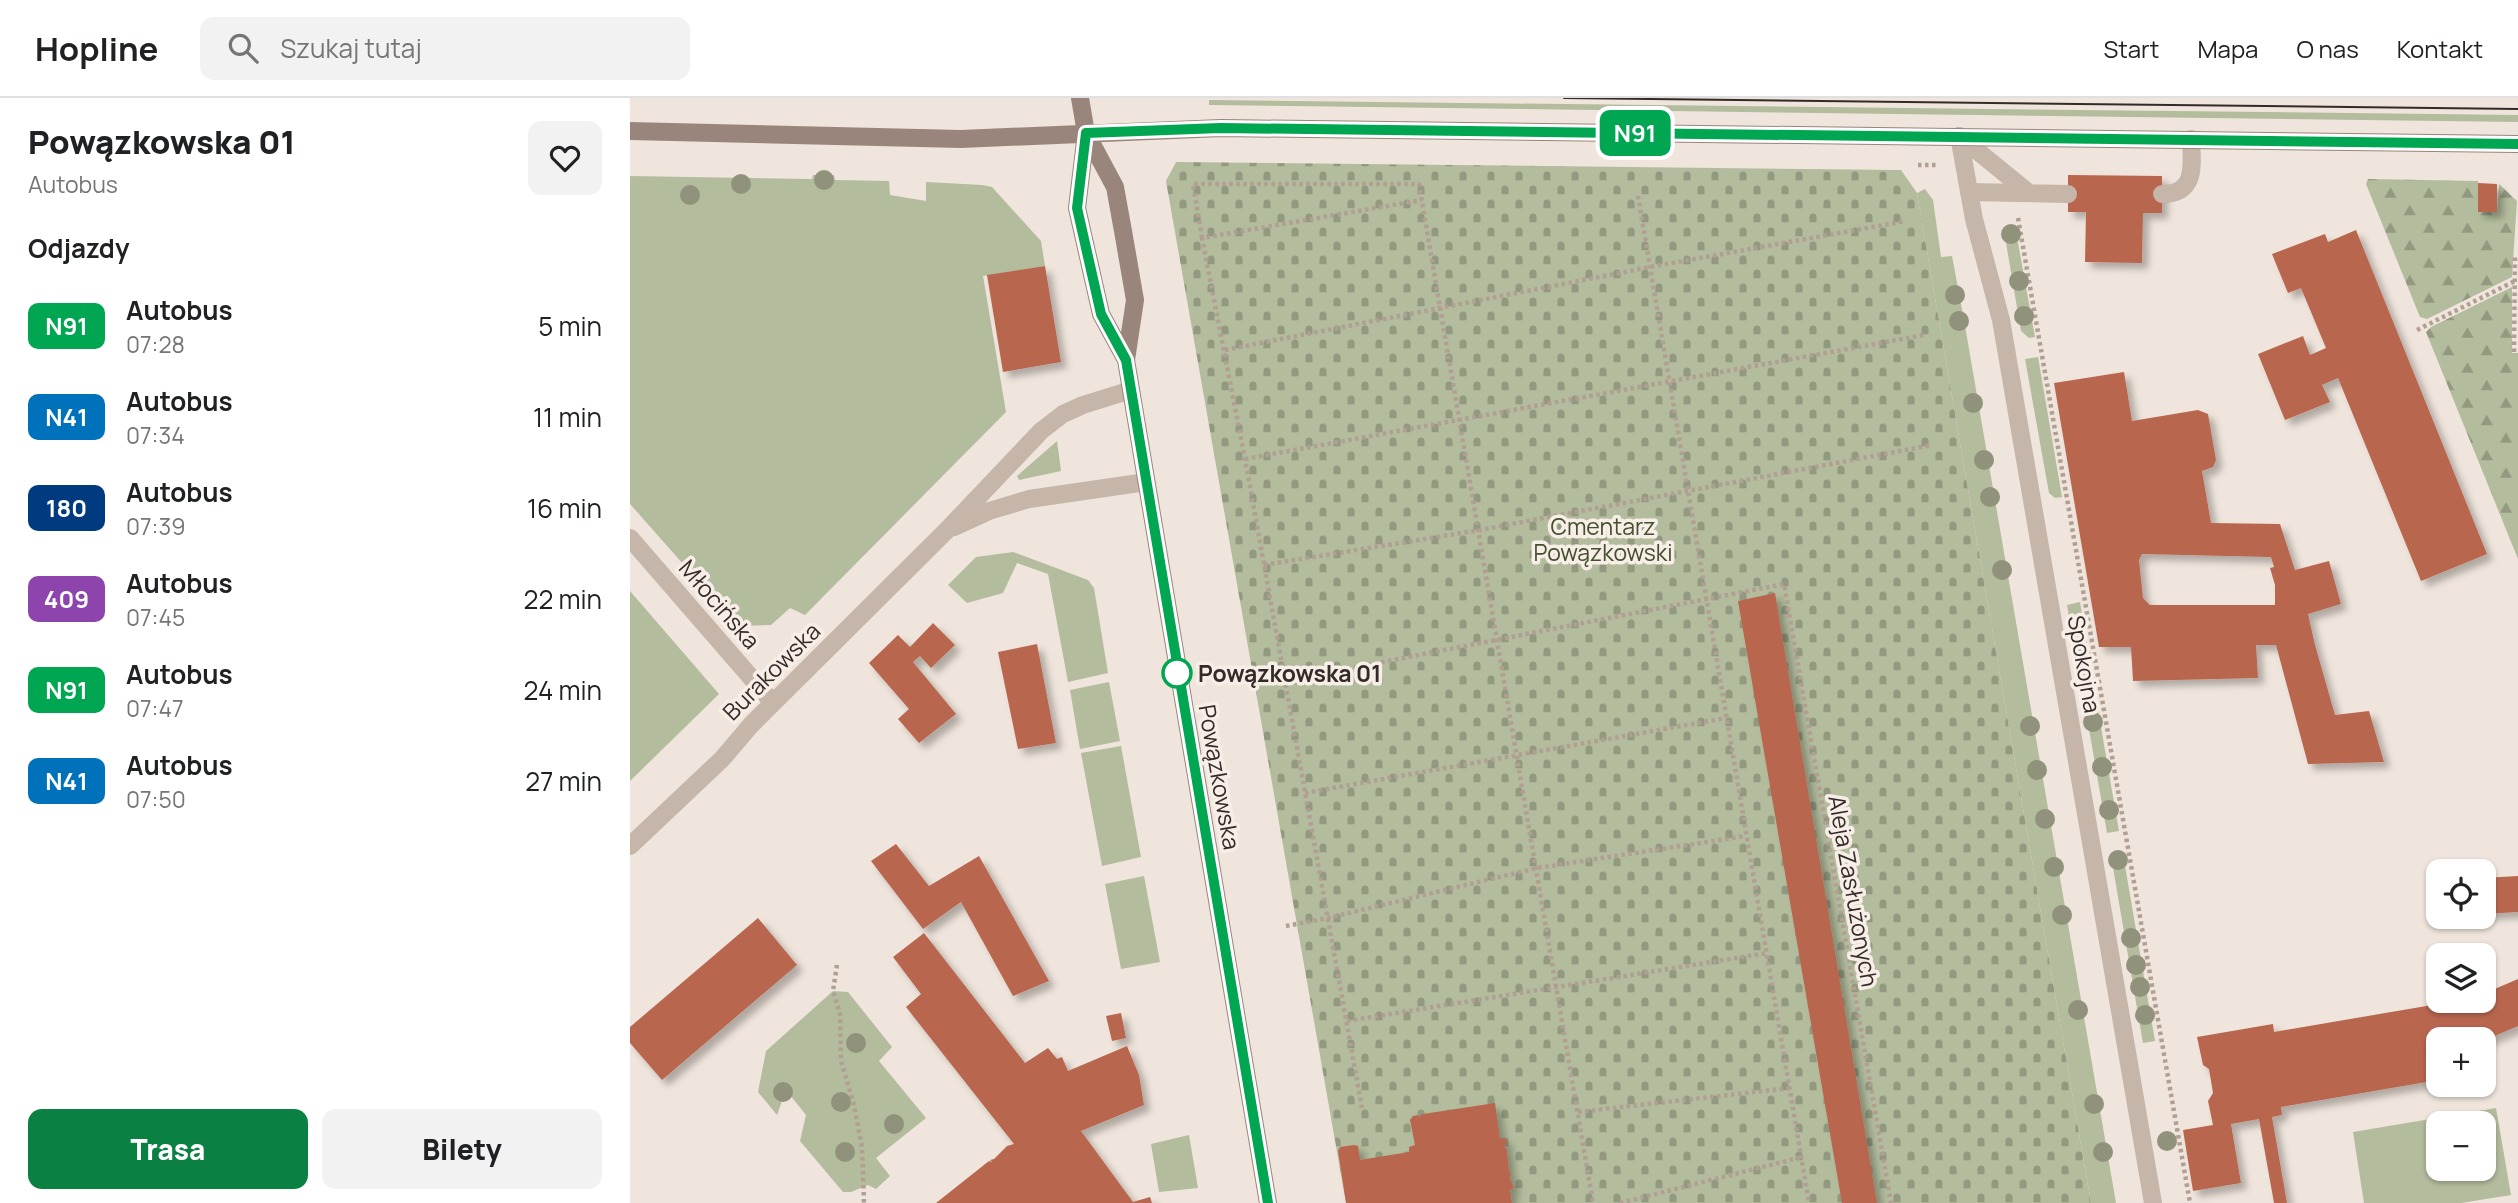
<!DOCTYPE html>
<html lang="pl">
<meta charset="utf-8">
<style>
:root{--surface:#fff;--page:#f2f2f2;--text:#202124;--muted:#757577;--line:#e0e0e0;--accent:#0b8043}
body{margin:0;font-family:Manrope,sans-serif;background:var(--page);color:var(--text);height:100vh;display:flex;flex-direction:column;font-size:26px;white-space:nowrap}
*{box-sizing:border-box;margin:0}
p{font-size:23px;color:var(--muted)}
.icon{flex:none;width:38px;height:38px;fill:none;stroke:currentColor;stroke-width:2;stroke-linecap:round;stroke-linejoin:round}
.map{position:relative;flex:1;overflow:hidden}
.side{display:flex;flex-direction:column;background:var(--surface);width:630px}
.side>*{flex:none}
.badge{padding:0 14px;border-radius:10px;font-size:24px;line-height:46px}
.controls{position:absolute;left:1796px;top:761px;display:grid;gap:14px}
.controls a{display:grid;place-items:center;width:70px;height:70px;border-radius:14px;background:var(--surface);box-shadow:0 2px 5px #0004;font-size:35px}
.map>.badge{position:absolute;translate:-50% -50%;box-shadow:0 0 0 4px #fff}
h2{padding:0 28px;font-size:26px;line-height:63px}
.round{display:grid;place-items:center;flex:none;width:74px;height:74px;border-radius:14px;background:var(--page)}
.overview{display:flex;align-items:center;justify-content:space-between;height:119px;padding:0 28px}
h1{font-size:33px;font-weight:800;line-height:52px}
.action{display:flex;gap:14px;margin-top:auto;padding:14px 28px}
.action a{flex:1;height:80px;border-radius:14px;background:var(--accent);color:#fff;font-size:28px;font-weight:800;line-height:80px;text-align:center}
.action a+a{background:var(--page);color:var(--text)}
ul{padding:0;list-style:none}
li{display:flex;align-items:center;gap:21px;height:91px;padding:0 28px}
li div{flex:1}
li b{display:block;font-size:26px}
li em{font-style:normal}
li .badge{min-width:77px;font-weight:700;text-align:center}
header{display:flex;align-items:center;gap:42px;box-sizing:border-box;height:98px;padding:0 35px;background:var(--surface);border-bottom:2px solid var(--line)}
header strong{font-size:33px}
nav{display:flex;gap:38px;margin-inline-start:auto;font-size:24px}
.search{width:490px;height:63px;background:var(--page);display:flex;align-items:center;gap:18px;box-sizing:border-box;padding:0 24px;border-radius:14px;color:var(--muted);font-size:26px}
main{display:flex;flex:1;min-height:0}
.map>svg:first-child{display:block}
.green{fill:#b3bc9d;fill-rule:evenodd}
.forest{fill:url(#forest-firs)}
.cemetery{fill:url(#cemetery-stones)}
.building{fill:#b96650;fill-rule:evenodd;filter:url(#shadow)}
.lines{fill:none;stroke-linecap:round;stroke-linejoin:round}
.path{stroke:#b19f93;stroke-width:4.5;stroke-dasharray:3.5 3.5;stroke-linecap:butt}
.service{stroke:#c6b5a9;stroke-width:18}
.minor{stroke:#c6b5a9;stroke-width:18}
.secondary{stroke:#99857b;stroke-width:18}
.tram{stroke:#342b28;stroke-width:2}
.tree{fill:#91927c}
.line-casing{stroke:#fff;stroke-width:16}
.line{stroke:#00a651;stroke-width:10}
.stop-dot{fill:#fff;stroke:#00a651;stroke-width:3.5}
.labels{text-anchor:middle;dominant-baseline:central;stroke-width:7;stroke-linejoin:round;paint-order:stroke}
.park-label{font-size:23px;fill:#444f2e;stroke:#f7efe7}
.street-label{font-size:23px;fill:#342b28;stroke:#f7efe7}
.stop-label{font-size:23px;font-weight:bold;fill:#342b28;stroke:#f7efe7;text-anchor:start}
</style>
<header>
<strong>Hopline</strong>
<div class="search"><svg class="icon" aria-label="search" viewBox="0 0 24 24"><circle cx="10" cy="10" r="6"/><path d="M15 15l6 6"/></svg>Szukaj tutaj</div>
<nav><a>Start</a><a>Mapa</a><a>O nas</a><a>Kontakt</a></nav>
</header>
<main>
<section class="side">
<div class="overview"><div><h1>Powązkowska 01</h1><p>Autobus</p></div><a class="round"><svg class="icon" aria-label="heart" viewBox="0 0 24 24"><path d="M12 20l-8-8c-3-5 5-10 8-4 3-6 11-1 8 4z"/></svg></a></div>
<h2>Odjazdy</h2>
<ul>
<li><span class="badge" style="background:#00a651;color:#fff">N91</span><div><b>Autobus</b><p>07:28</p></div><em>5 min</em></li>
<li><span class="badge" style="background:#0072bc;color:#fff">N41</span><div><b>Autobus</b><p>07:34</p></div><em>11 min</em></li>
<li><span class="badge" style="background:#003b80;color:#fff">180</span><div><b>Autobus</b><p>07:39</p></div><em>16 min</em></li>
<li><span class="badge" style="background:#8e44ad;color:#fff">409</span><div><b>Autobus</b><p>07:45</p></div><em>22 min</em></li>
<li><span class="badge" style="background:#00a651;color:#fff">N91</span><div><b>Autobus</b><p>07:47</p></div><em>24 min</em></li>
<li><span class="badge" style="background:#0072bc;color:#fff">N41</span><div><b>Autobus</b><p>07:50</p></div><em>27 min</em></li>
</ul>
<div class="action"><a>Trasa</a><a>Bilety</a></div>
</section>
<div class="map">
<svg width="1888" height="1105" viewBox="0 0 1888 1105">
<defs>
<pattern id="forest-firs" width="22" height="20" patternUnits="userSpaceOnUse" patternTransform="scale(1.75)"><rect width="22" height="20" fill="#b3bc9d"/><path d="M5 1l3.5 6h-7zM16 11l3.5 6h-7z" fill="#929980"/></pattern>
<pattern id="cemetery-stones" width="16" height="16" patternUnits="userSpaceOnUse" patternTransform="scale(1.75)"><rect width="16" height="16" fill="#b3bc9d"/><path d="M2 7V4a2 2 0 0 1 4 0v3zM10 15v-3a2 2 0 0 1 4 0v3z" fill="#929980"/></pattern>
<filter id="shadow"><feDropShadow dx="6" dy="6" stdDeviation="3.5" flood-color="#0004"/></filter>
</defs>
<rect width="100%" height="100%" fill="#efe5dc"/>
<path class="green" d="M579,2L1888,17V24L579,7Z
M183,77H204L205,82L259,83L260,97L296,103V84L352,87L362,89L411,143L415,168L353,178L376,314L175,517L160,510L141,527L108,528L0,406V78L182,81Z
M1295,91L1303,102L1311,159L1322,158L1334,222L1486,1105H1461L1287,95Z
M1385,128L1405,239L1399,240L1391,233L1375,139V130Z
M1408,259L1432,399L1425,400L1419,395L1395,261Z
M427,343L431,373L389,382L387,378Z
M383,454L458,482L464,490L478,575L438,584L418,476L387,465L373,495L337,505L318,487L346,459Z
M0,493L89,596L0,683Z
M1450,504L1465,593L1452,596L1437,507Z
M479,584L490,643L450,651L440,592Z
M1467,606L1489,733L1477,735L1455,608Z
M491,648L511,759L472,768L451,655Z
M1493,756L1525,943L1513,945L1481,758Z
M514,778L530,864L491,871L475,786Z
M203,893L218,894L262,949L249,963L296,1020L246,1060L260,1078L246,1091L238,1087L221,1094H213L170,1043L176,1017L156,992L147,1017L128,994L136,953Z
M1866,1010L1881,1097L1831,1105H1734L1723,1034ZM1808,1026H1853V1071H1808Z
M559,1037L568,1090L529,1094L521,1046Z"/>
<path class="forest" d="M1738,81L1848,83V114H1867L1869,86L1887,103L1882,179L1797,221L1790,219L1736,86Z
M1882,189V255H1888V461L1796,234L1801,229Z"/>
<path class="cemetery" d="M546,64L1271,72L1287,95L1461,1105H716L536,83Z"/>
<path class="building" d="M1438,77L1532,78V115H1513L1512,165L1455,164L1456,114H1438Z
M1848,85L1867,86V114H1848Z
M1726,132L1857,456L1791,483L1708,280L1692,287L1700,304L1655,322L1628,256L1673,238L1680,257L1696,250L1671,190L1658,195L1642,156L1695,136L1698,144Z
M415,168L431,264L373,274L357,177Z
M1494,274L1502,323L1568,312L1578,316L1586,362L1583,369L1572,373L1581,425L1650,426L1665,472L1699,463L1711,506L1678,516L1685,547L1705,617L1739,613L1754,664L1678,666L1646,547H1626L1628,580L1503,583L1501,549H1469L1424,285ZM1512,456L1641,459L1644,469L1640,470L1645,487V507H1520L1513,500L1509,462Z
M1145,495L1247,1105H1212L1108,503Z
M303,525L325,547L301,570L290,558L283,564L326,616L289,645L268,621L279,611L239,565L268,537L280,549Z
M407,546L426,645L388,651L368,554Z
M266,746L299,788L349,758L419,883L383,898L331,804L293,831L241,763Z
M1888,778V814L1853,816V780Z
M128,820L167,867L32,982L0,945V929Z
M294,835L395,965L418,950L427,961L432,959L438,973L497,948L509,977L514,1007L451,1033L503,1104L520,1099L522,1105H306L359,1063L362,1064L360,1062L364,1061L377,1048L384,1046L276,909L291,896L263,859Z
M1888,881V928L1853,943L1808,942V982L1651,1009L1652,1017L1642,1019L1657,1105H1644L1629,1021L1601,1026L1611,1085L1563,1093L1553,1032L1583,1027L1578,1003L1583,995L1579,971L1573,967L1567,939L1643,926L1644,934L1814,905V903H1853V896Z
M491,915L496,940L482,943L476,918Z
M865,1005L870,1040L876,1041L877,1046L874,1047L877,1052L879,1074H881L880,1081L884,1090L880,1092L882,1105H716L708,1053L710,1049L724,1047L728,1048L730,1062L779,1054V1049L785,1047L780,1022L783,1018L788,1017V1019L793,1016Z"/>
<g class="lines">
<path class="path" d="M1288,67H1308
M1008,98L1179,1105
M1388,120L1560,1105
M572,140L563,86H789L963,1105
M1787,232L1885,183
M595,252L1020,169L1276,123
M1884,254L1885,156
M615,361L1294,237
M634,467L850,432L1302,347
M655,583L1154,486L1261,1105
M675,695L1096,620
M656,828L698,820L907,770L1116,738
M207,867L203,893L210,916L211,963L224,1007L232,1049L234,1105
M717,923L1137,855
M732,1010L615,361L572,140L792,102
M948,1014L1160,990
M990,1105L1172,1059"/>
<path class="service" d="M1329,38L1399,95
M1339,94L1438,96
M1532,96C1567,96 1562,67 1561,41"/>
<path class="minor" d="M1329,38L1344,121L1371,222L1523,1105
M324,429L359,413L399,401L516,384
M0,440L143,605
M0,748L92,661L121,627L317,432L411,333L433,316L453,307L501,292"/>
<path class="secondary" d="M450,0L456,35L447,110L471,216L496,262
M0,33L331,41L591,30L1888,46
M456,35L485,89L493,133L505,202L496,262L638,1105"/>
<path class="tram" d="M934,0L1888,11"/>
</g>
<g class="tree">
<circle cx="194" cy="82" r="10"/>
<circle cx="111" cy="86" r="10"/>
<circle cx="60" cy="97" r="10"/>
<circle cx="1381" cy="136" r="10"/>
<circle cx="1389" cy="183" r="10"/>
<circle cx="1325" cy="197" r="10"/>
<circle cx="1394" cy="218" r="10"/>
<circle cx="1329" cy="223" r="10"/>
<circle cx="1343" cy="305" r="10"/>
<circle cx="1354" cy="362" r="10"/>
<circle cx="1360" cy="399" r="10"/>
<circle cx="1372" cy="472" r="10"/>
<circle cx="1452" cy="560" r="10"/>
<circle cx="1463" cy="624" r="10"/>
<circle cx="1400" cy="628" r="10"/>
<circle cx="1472" cy="669" r="10"/>
<circle cx="1407" cy="672" r="10"/>
<circle cx="1479" cy="712" r="10"/>
<circle cx="1415" cy="721" r="10"/>
<circle cx="1488" cy="762" r="10"/>
<circle cx="1424" cy="769" r="10"/>
<circle cx="1432" cy="817" r="10"/>
<circle cx="1501" cy="840" r="10"/>
<circle cx="1506" cy="867" r="10"/>
<circle cx="1510" cy="889" r="10"/>
<circle cx="1448" cy="912" r="10"/>
<circle cx="1515" cy="917" r="10"/>
<circle cx="226" cy="945" r="10"/>
<circle cx="153" cy="994" r="10"/>
<circle cx="211" cy="1004" r="10"/>
<circle cx="1464" cy="1006" r="10"/>
<circle cx="264" cy="1026" r="10"/>
<circle cx="1537" cy="1043" r="10"/>
<circle cx="215" cy="1054" r="10"/>
<circle cx="1473" cy="1054" r="10"/>
</g>
<g class="lines">
<defs>
<path id="line" d="M638,1105L496,262L471,216L447,110L456,35L591,30L1888,46"/>
</defs>
<use href="#line" class="line-casing"/>
<use href="#line" class="line"/>
</g>
<circle class="stop-dot" cx="547" cy="575" r="14"/>
<g class="labels">
<g class="park-label">
<text x="973" y="428">Cmentarz<tspan x="973" dy="26">Powązkowski</tspan></text>
</g>
<g class="street-label">
<text transform="translate(90 506) rotate(49)">Młocińska</text>
<text transform="translate(1455 566) rotate(80)">Spokojna</text>
<text transform="translate(141 573) rotate(-45)">Burakowska</text>
<text transform="translate(590 679) rotate(80)">Powązkowska</text>
<text transform="translate(1224 793) rotate(80)">Aleja Zasłużonych</text>
</g>
<g class="stop-label">
<text x="568" y="575">Powązkowska 01</text>
</g>
</g>
</svg>
<div class="controls">
<a><svg class="icon" aria-label="locate" viewBox="0 0 24 24"><circle cx="12" cy="12" r="6"/><path d="M12 2v4M12 18v4M2 12h4M18 12h4"/></svg></a>
<a><svg class="icon" aria-label="layers" viewBox="0 0 24 24"><path d="M12 4l9 5-9 5-9-5zM3 14l9 5 9-5"/></svg></a>
<a>+</a>
<a>−</a>
</div>
<b class="badge" style="left:1005px;top:35px;background:#00a651;color:#fff">N91</b>
</div>
</main>
